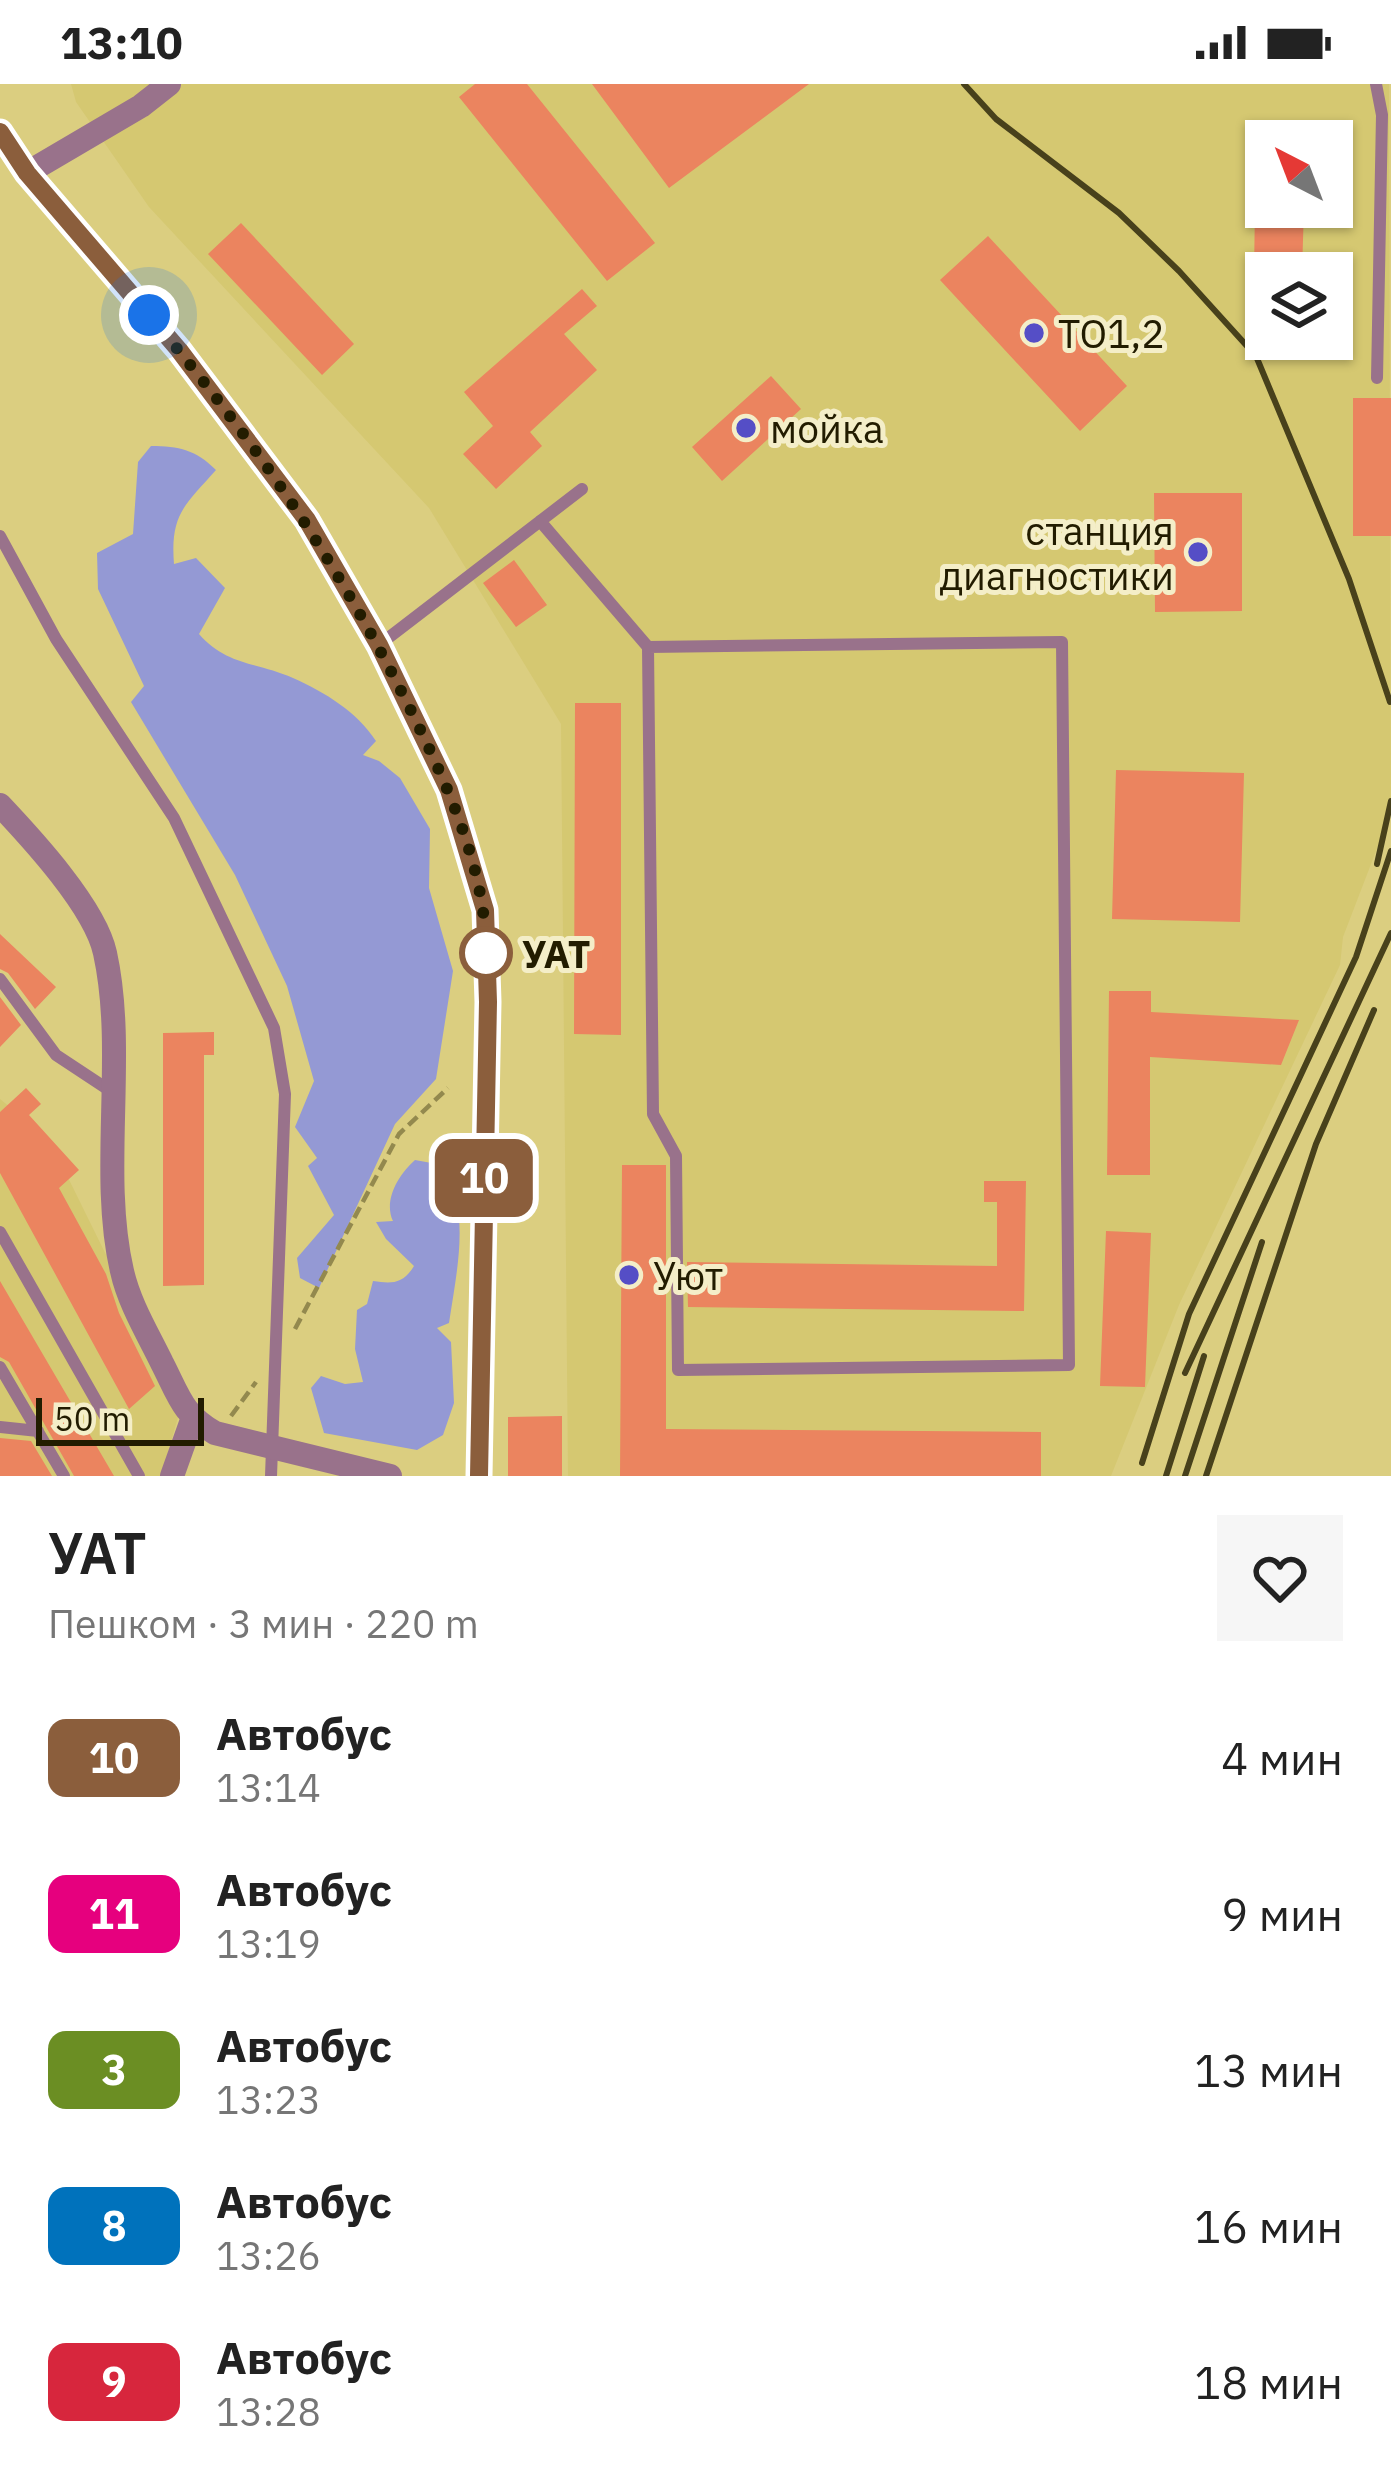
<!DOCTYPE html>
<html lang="ru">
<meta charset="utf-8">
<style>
:root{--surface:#fff;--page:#f6f6f6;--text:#222;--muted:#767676}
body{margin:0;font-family:"IBM Plex Sans",sans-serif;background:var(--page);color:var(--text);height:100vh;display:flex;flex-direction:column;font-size:45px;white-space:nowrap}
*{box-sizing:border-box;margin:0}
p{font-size:39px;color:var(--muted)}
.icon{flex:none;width:66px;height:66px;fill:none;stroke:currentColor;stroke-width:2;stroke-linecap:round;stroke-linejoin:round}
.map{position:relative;height:1392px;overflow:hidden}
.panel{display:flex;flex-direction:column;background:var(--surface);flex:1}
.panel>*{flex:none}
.badge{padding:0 24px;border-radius:18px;font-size:42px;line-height:78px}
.needle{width:78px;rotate:318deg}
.controls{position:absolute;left:1245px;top:36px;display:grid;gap:24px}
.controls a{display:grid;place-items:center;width:108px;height:108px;border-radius:0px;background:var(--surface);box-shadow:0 3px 9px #0004;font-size:60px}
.scale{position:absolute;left:36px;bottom:30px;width:168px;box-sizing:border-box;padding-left:12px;border:6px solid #221c00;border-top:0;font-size:33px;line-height:42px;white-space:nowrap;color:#221c00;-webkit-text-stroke:9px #f4eec8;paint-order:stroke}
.you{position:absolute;width:60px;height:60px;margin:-30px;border:9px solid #fff;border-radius:50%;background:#1a73e8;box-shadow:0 0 0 18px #1a73e833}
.map>.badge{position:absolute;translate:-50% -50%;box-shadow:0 0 0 6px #fff}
.round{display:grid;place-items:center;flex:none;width:126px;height:126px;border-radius:0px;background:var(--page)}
.overview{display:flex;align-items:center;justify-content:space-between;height:204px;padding:0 48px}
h1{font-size:57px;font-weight:600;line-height:90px}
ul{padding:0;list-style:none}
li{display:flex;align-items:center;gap:36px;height:156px;padding:0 48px}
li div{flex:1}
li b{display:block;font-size:45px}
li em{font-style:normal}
li .badge{min-width:132px;font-weight:700;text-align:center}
.status{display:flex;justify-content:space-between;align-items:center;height:84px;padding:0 60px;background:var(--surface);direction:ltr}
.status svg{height:33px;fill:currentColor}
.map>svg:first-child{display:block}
.built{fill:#d5c871;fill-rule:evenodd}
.green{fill:#9499d4}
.building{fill:#eb845f}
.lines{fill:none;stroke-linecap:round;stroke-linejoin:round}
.path{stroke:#93894e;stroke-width:4.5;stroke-dasharray:12 6;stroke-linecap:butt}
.service{stroke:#99728b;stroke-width:12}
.minor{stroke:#99728b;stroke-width:24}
.secondary{stroke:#7e456b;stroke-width:24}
.rail{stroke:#48411b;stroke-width:6}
.line-casing{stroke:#fff;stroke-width:27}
.line{stroke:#8b5e3c;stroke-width:18}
.walk{stroke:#221c00;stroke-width:12;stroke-dasharray:0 21.6}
.poi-dot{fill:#554ec6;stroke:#f4eec8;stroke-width:4.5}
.stop-dot{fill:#fff;stroke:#8b5e3c;stroke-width:6}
.labels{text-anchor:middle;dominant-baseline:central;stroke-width:10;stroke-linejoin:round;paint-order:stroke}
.poi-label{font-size:39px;fill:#221c00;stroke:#f4eec8;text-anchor:start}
.stop-label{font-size:39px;font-weight:bold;fill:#221c00;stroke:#f4eec8;text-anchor:start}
</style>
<div class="status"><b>13:10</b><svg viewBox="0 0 49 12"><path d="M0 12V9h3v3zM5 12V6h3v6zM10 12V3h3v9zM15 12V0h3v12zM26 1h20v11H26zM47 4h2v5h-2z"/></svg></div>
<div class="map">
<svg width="1391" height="1392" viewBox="0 0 1391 1392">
<rect width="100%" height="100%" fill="#dbce80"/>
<path class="built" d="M71,0H1389L1391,728L1343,853L1340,881L1179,1221L1111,1392H568L561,640L429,424L149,123L76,18ZM1266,57H1332V123H1266ZM1266,189H1332V255H1266Z
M0,1015L49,1055L181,1323L161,1392H0Z"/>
<path class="green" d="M151,362C179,362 196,366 216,386C185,421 170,430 174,480L196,474L225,504L199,550C227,582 257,578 293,594C326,609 356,627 376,657L363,671L379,677L400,694L430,745L429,804L453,887L436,995L395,1040L319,1204L300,1194L297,1174L334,1131L308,1082L317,1074L295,1043L314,997L287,902L235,791L131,618L144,602L98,505L97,469L133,450L138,378Z
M415,1076L448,1082C468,1139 458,1180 449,1239L437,1244L451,1258L454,1319L443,1351L417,1366L324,1349L311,1304L321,1292L345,1300L363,1298L355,1265L357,1226L367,1220L373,1197C392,1200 403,1200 414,1182L386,1155L376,1138L393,1137C383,1116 399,1090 415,1076Z"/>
<path class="building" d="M475,0H527L655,159L607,197L459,13Z
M592,0H809L669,104Z
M1255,123H1304L1302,189H1254Z
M241,139L354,260L322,291L208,170Z
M988,152L1127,302L1080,347L940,196Z
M582,205L597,222L564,250L597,286L530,348L542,362L496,405L463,370L493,342L464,308Z
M771,292L801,325L722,397L692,363Z
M1353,314H1391V452H1353Z
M1154,409H1242V527L1155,528Z
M514,476L547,521L516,543L483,499Z
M575,619H621V951L574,950Z
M1116,686L1244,689L1240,838L1112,835Z
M0,850L56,903L35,925L8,889L0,885Z
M1109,907H1151V928L1299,936L1281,981L1150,973V1091H1107Z
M0,913L21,941L0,963Z
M214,948V971H204V1201L163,1202V949Z
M26,1004L41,1020L29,1031L79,1086L59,1104L106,1190L119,1229L155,1302L129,1325L0,1089V1028Z
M622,1081H666V1345L1041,1348V1392H620Z
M984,1097H1026L1024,1227L688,1223L687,1178L997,1182V1118H984Z
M1106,1147L1151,1149L1145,1303L1100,1302Z
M0,1197L114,1392H74L9,1278L0,1273Z
M562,1332V1392H508V1333Z
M0,1354L31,1357L52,1392H0Z"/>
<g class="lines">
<path class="path" d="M295,1245L399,1050L448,1004
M231,1332L256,1298"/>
<path class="service" d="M1376,0L1382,31L1377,294
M540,437L648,563L653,1030L676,1072L678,1286L1069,1281L1062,558L648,563
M0,452L56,555L174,734L274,944L285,1010L271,1392
M379,561L582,405
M0,895L56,971L112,1008
M0,1148L139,1392
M0,1283L64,1392
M0,1343L38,1347"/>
<path class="minor" d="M27,89L141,22L169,0
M0,721C32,755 95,823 105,869C127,969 99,1089 122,1187C129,1219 148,1250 162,1279C179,1312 182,1330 215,1349L390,1392
M172,1392L192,1336"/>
<path class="secondary" d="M0,48L27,89L179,266L307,436L379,561L449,705L485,826L488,918L479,1392"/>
<path class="rail" d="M964,0L996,35L1119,129L1179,187L1256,272L1349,495L1390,618
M1377,780L1391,717
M1185,1289L1391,849
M1142,1379L1189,1230L1356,873L1391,767
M1166,1392L1204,1272
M1185,1392L1262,1158
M1206,1392L1316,1060L1374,926"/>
</g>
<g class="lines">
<defs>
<path id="line" d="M0,48L27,89L179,266L307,436L379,561L449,706L485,826L488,918L479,1392"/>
</defs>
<use href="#line" class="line-casing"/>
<use href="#line" class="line"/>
<path class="walk" d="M149,231C257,358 342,485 415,635C450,707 486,788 486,869"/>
</g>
<g class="poi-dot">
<circle cx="1034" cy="249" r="12"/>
<circle cx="746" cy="344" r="12"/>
<circle cx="1198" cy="468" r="12"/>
<circle cx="629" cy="1191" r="12"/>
</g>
<circle class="stop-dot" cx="486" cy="869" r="24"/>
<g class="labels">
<g class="poi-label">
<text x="1058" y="249">ТО1,2</text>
<text x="770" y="344">мойка</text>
<text x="1174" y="446" text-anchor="end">станция<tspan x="1174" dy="45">диагностики</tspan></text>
<text x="653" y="1191">Уют</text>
</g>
<g class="stop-label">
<text x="522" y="869">УАТ</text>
</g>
</g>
</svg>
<div class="controls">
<a><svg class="needle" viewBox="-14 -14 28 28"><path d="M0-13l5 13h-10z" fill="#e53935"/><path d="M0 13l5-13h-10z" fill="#767676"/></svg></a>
<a><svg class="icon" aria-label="layers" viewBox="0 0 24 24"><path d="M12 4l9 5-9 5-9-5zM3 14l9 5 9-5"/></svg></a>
</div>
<div class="scale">50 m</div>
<div class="you" style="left:149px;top:231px"></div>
<b class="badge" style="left:484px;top:1094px;background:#8b5e3c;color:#fff">10</b>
</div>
<section class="panel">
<div class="overview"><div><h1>УАТ</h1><p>Пешком · 3 мин · 220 m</p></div><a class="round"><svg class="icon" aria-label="heart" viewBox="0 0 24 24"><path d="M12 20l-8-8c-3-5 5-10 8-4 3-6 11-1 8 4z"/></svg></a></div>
<ul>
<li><span class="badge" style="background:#8b5e3c;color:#fff">10</span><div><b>Автобус</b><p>13:14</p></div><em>4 мин</em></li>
<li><span class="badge" style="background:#e6007e;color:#fff">11</span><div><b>Автобус</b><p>13:19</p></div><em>9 мин</em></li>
<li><span class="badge" style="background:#6b8e23;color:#fff">3</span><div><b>Автобус</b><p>13:23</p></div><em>13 мин</em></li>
<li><span class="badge" style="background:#0072bc;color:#fff">8</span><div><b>Автобус</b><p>13:26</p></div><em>16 мин</em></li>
<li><span class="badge" style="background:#d7263d;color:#fff">9</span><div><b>Автобус</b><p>13:28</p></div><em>18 мин</em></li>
</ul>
</section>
